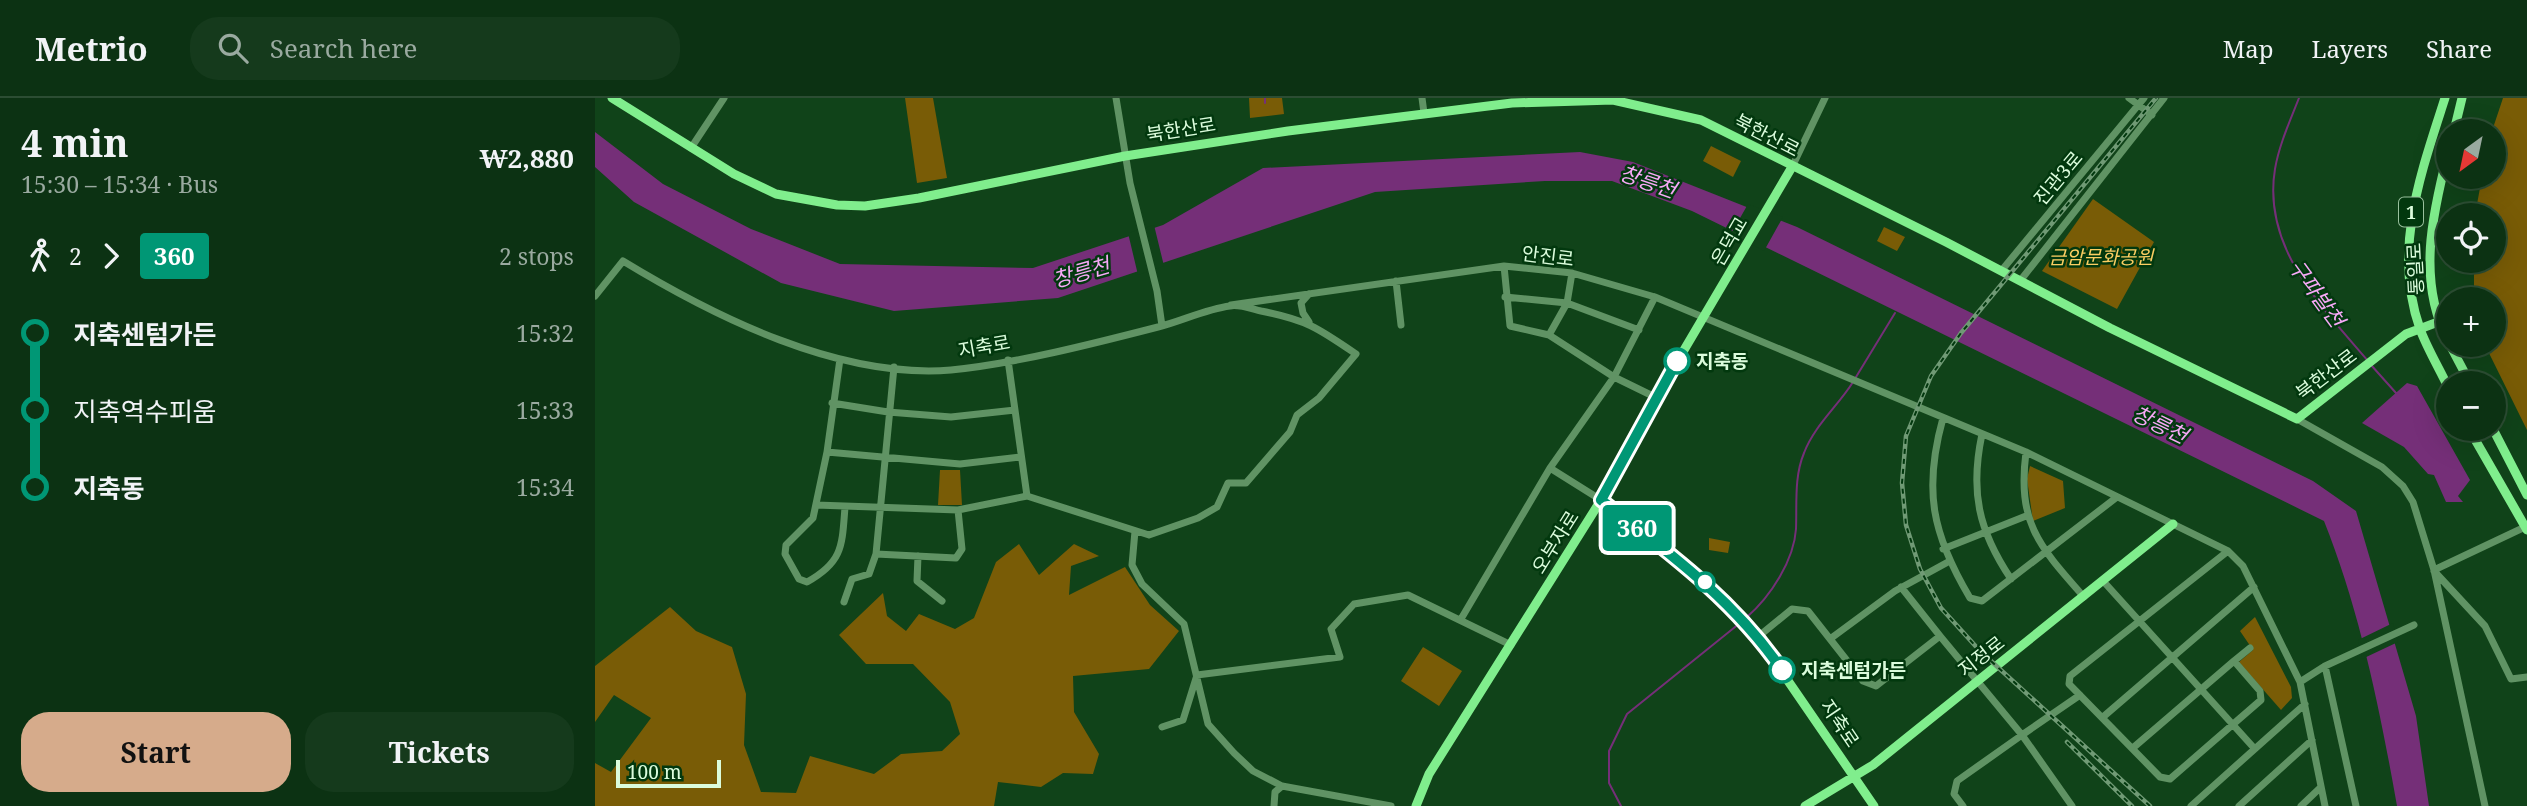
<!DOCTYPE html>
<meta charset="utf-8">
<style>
:root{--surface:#0c3213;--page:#153a1c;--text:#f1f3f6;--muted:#9aaaa0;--line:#2c4d33;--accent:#d6ab8b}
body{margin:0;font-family:"Noto Serif","Noto Sans KR",serif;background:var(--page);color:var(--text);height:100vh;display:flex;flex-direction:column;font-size:26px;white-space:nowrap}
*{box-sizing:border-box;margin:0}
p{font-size:23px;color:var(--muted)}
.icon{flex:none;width:38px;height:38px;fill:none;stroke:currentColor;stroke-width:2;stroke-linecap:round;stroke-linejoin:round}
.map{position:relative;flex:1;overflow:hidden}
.drawer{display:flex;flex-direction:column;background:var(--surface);width:595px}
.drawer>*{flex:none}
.badge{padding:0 14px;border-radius:5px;font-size:24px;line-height:46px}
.needle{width:46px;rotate:213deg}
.tools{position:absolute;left:1841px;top:21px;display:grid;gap:14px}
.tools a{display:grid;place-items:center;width:70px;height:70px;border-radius:50%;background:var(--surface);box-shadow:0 7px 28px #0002,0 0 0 2px var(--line);font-size:35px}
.scale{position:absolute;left:21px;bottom:18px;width:105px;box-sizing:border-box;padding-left:7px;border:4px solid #dbfcdc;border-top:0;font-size:19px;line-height:24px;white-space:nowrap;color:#dbfcdc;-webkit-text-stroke:5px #02380e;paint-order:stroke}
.map>.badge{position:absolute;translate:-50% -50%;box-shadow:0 0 0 4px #fff}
.legs{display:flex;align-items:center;gap:10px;height:77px;padding:0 21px;font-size:23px}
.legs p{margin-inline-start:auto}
.headline{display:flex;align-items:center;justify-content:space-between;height:119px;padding:0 21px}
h1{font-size:38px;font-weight:700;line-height:52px}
.cta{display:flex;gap:14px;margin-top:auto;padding:14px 21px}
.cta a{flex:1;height:80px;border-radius:28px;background:var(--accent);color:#111;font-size:28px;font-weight:700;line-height:80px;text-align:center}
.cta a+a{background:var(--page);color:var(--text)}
ul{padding:0 21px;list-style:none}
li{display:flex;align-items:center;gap:24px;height:77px;font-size:26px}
li i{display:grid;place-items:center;width:10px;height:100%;margin:0 9px;background:currentColor}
li i::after{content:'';width:18px;height:18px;margin:-9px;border:5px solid;border-radius:50%;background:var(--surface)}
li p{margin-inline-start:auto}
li:first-child i{background:linear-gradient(#0000 50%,currentColor 0)}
li:last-child i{background:linear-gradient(currentColor 50%,#0000 0)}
header{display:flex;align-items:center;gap:42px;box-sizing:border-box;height:98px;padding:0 35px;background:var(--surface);border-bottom:2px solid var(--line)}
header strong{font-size:33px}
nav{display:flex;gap:38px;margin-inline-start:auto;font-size:24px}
.search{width:490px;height:63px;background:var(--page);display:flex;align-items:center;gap:18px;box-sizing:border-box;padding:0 24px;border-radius:28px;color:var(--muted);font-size:26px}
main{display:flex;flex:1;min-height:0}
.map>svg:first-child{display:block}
.green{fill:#795c06}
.water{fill:#752f78}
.pier{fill:#104319}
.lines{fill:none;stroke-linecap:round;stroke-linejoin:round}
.stream{stroke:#752f78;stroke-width:2}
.minor{stroke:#609364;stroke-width:7}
.major{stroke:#80ee8d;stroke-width:9}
.rail-casing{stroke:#709a75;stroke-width:4.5}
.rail{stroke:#02380e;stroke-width:2;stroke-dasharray:5;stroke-linecap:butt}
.line-1-casing{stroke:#fff;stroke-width:16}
.line-1{stroke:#009775;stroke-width:10}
.stop-1-dot{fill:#fff;stroke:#009775;stroke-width:3.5}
.labels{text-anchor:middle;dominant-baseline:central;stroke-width:5;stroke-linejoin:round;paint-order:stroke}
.shield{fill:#02380e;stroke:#9ac19e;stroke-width:2}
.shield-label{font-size:18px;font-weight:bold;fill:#dbfcdc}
.street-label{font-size:19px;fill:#dbfcdc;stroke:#02380e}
.park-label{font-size:19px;font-style:italic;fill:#fbce63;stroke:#02380e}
.stop-label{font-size:19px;font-weight:bold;fill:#dbfcdc;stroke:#02380e;text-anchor:start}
.water-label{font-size:21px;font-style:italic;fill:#f7a9f7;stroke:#02380e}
</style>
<header>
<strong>Metrio</strong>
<div class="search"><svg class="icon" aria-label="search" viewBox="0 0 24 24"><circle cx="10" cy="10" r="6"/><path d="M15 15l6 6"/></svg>Search here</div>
<nav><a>Map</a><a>Layers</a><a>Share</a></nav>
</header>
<main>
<section class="drawer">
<div class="headline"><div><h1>4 min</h1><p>15:30 – 15:34 · Bus</p></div><b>₩2,880</b></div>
<div class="legs"><svg class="icon" aria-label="walk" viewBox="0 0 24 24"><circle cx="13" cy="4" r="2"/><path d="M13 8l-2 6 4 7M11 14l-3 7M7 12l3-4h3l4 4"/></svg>2<svg class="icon" aria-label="forward" viewBox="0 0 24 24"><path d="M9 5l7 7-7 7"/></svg><b class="badge" style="background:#009775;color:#fff">360</b><p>2 stops</p></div>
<ul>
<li><i style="color:#009775"></i><b>지축센텀가든</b><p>15:32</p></li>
<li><i style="color:#009775"></i><span>지축역수피움</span><p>15:33</p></li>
<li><i style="color:#009775"></i><b>지축동</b><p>15:34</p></li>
</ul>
<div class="cta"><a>Start</a><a>Tickets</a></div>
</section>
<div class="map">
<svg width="1932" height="708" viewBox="0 0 1932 708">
<rect width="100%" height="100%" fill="#104319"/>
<path class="green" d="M310,0H338L352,80L322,85Z
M654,0H687L689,16L655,20Z
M1908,0H1932V332L1890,247H1899V201H1879V163H1899V117H1880L1887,79H1899L1897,33Z
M1116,48L1146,63L1138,79L1108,63Z
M1498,101L1559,144L1522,211L1447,173Z
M1289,129L1310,139L1302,153L1282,143Z
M1435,368L1468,383L1470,410L1438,423L1432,381Z
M345,372H365L367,407H343Z
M1114,440L1135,444L1133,455L1114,452Z
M424,446L444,477L479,446L504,458L476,468L474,497L530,469L555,507L584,533L554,571L478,578L479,614L504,656L498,676L468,675L446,689L403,684L399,708H0V665L16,674L56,620L19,597L0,624V568L75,509L101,533L137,549L151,596L149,647L166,694L201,695L215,658L279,676L306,656L347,653L365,636L355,604L318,566H271L244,537L288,495L292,518L311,533L324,516L360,531L379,520L401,464Z
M1660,519L1696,589L1697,600L1686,612L1644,564L1658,552L1645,533Z
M828,549L867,573L844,608L806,583Z"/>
<path class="water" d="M0,34L68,86L156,131L245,166L438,170L568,127L668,70L985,54L1038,64L1202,129L1718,383L1761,413L1821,618L1834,708H1802C1785,612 1765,513 1729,423L1097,113L1017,83H950L780,94L463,200L299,213L186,185L39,104L0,69Z
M1812,285L1822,288L1875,382L1863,398L1868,404H1851L1839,377L1833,376L1809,349L1767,325Z"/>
<path class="pier" d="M1153,106L1188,119L1169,153L1136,136Z
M559,127L569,168L543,177L533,135Z
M1798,525L1803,544L1767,561L1763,542Z"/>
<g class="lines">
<path class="stream" d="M670,0V5
M1704,0C1695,23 1684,47 1680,71C1667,149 1726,208 1773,263
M1776,267L1801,295
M1261,279L1300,215
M1152,519C1176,498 1199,462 1201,431C1202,405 1199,379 1209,355C1219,328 1243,308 1258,284
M1026,708L1014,685V653L1032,616L1145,525"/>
<path class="minor" d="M521,0L535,85L562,193L567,228
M827,0L829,15
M1534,0L1557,17
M96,50L129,0
M1197,69L1230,0
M909,168L915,228L954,237L1019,279L1062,300
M1407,172L1549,0
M801,183L806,227
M1425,183L1569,0
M714,196L706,205L708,215L714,224
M0,198L28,163C120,219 244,281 356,272C419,266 501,245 563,229C587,223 611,211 635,208C644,206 657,211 666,213C712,222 723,230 761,256L724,300L702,317L695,334L651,385H633L622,409L603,420L554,437L432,398
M910,199L972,205L1044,232
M636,207L909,168L977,175L1060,199L1431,354L1633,453L1648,468L1705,584L1730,708
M954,237L972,205L977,175
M245,261L232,354L218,420L191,447L190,456L204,481L212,484C248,464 247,448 250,409
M237,305L293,314L356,319L420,312
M1348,320C1328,392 1337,436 1375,500L1387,503L1522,399
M1702,321L1787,369L1808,388L1818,404L1839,472L1890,708
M1387,336C1375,393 1383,432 1416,481
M232,354L365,366L426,359
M1431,354C1422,425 1444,448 1489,499
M955,370L1006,402
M221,407L363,412L432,398L413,262
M540,433L537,467L547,486L589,526L613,626L639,655L658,673L687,688L796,708
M1348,451L1431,418
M281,456L361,460L367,451L363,412
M323,458L322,483L347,503
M1839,472L1930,429
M1839,473L1890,528L1916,581L1932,579
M1509,484L1659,650
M1306,489L1345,538
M249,504L257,481L274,476L281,456L299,269
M866,521L955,370L1019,279L1060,199
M1164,538L1197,511L1213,513L1268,583L1281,588L1345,538L1427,637L1485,597
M1235,541L1300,493L1353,464
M1639,563L1655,550
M1730,568L1761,708
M1705,584L1730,568L1819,527
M1508,619L1659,489
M567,629L588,622L602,577L745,559L736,531L759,506L813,497L916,547
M1539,649L1639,563L1665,593L1666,602L1575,681L1565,679L1474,586L1475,578L1633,453
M679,708L680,694L687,688
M1368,708L1359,696L1362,683L1427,637L1477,708
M1596,708L1710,606
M1644,708L1717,642
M1706,708L1726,689"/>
<path class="major" d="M17,0L139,76L181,96L242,107L270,108L324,100L530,58L693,33L917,5L1018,2L1106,22L1351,144L1515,230L1702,321L1811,236L1843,224
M1850,0C1826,75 1797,152 1825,231C1832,250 1844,270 1853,289
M1859,33L1867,0
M1853,55C1837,117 1822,183 1853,243
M1855,247L1875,285
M1874,331L1932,432
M1898,331L1932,397
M1006,402L1097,471L1156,529L1279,708
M821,708L834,676L1006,402L1066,291L1197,69
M1210,708L1278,667L1578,426"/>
<defs>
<path id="rail" d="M1472,644L1537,708
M1555,708L1385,553L1346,510L1325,471L1311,427L1307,385L1311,338L1336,278L1366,235L1561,0"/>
</defs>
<use href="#rail" class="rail-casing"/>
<use href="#rail" class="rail"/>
</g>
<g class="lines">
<defs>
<path id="line-1" d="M1082,263L1006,402C1073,454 1138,501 1187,572"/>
</defs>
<use href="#line-1" class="line-1-casing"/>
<use href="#line-1" class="line-1"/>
</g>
<g class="stop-1-dot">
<circle cx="1082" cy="263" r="12"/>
<circle cx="1110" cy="484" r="9"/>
<circle cx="1187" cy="572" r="12"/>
</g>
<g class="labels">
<rect class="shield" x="1804" y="99.5" width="24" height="29" rx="5"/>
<g class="shield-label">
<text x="1816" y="114">1</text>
</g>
<g class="street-label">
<text transform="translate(586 31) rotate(-9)">북한산로</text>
<text transform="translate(1172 37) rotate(27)">북한산로</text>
<text transform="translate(1463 80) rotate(-50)">진관3로</text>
<text transform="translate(1134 143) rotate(-60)">은덕교</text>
<text transform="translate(953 158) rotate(7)">안진로</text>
<text transform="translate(1820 171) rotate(-93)">통일로</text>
<text transform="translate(389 248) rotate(-10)">지축로</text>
<text transform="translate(1731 276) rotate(-37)">북한산로</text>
<text transform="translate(960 444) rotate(-58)">오부자로</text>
<text transform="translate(1386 558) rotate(-38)">지정로</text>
<text transform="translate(1245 625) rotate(56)">지축로</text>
</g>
<g class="park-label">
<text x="1506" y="159">금암문화공원</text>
</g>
<g class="stop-label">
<text x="1101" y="263">지축동</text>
<text x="1206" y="572">지축센텀가든</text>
</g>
<g class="water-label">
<text transform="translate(1053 83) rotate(19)">창릉천</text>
<text transform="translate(486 174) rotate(-16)">창릉천</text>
<text transform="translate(1722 195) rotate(54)">구파발천</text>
<text transform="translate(1565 326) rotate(26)">창릉천</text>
</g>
</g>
</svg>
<div class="tools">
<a><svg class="needle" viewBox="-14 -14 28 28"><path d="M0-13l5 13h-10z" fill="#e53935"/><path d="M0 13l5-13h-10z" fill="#9aaaa0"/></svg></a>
<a><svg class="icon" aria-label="locate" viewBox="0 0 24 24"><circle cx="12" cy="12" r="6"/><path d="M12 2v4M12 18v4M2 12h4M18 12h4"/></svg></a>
<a>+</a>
<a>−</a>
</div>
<div class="scale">100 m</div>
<b class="badge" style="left:1042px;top:430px;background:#009775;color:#fff">360</b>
</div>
</main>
